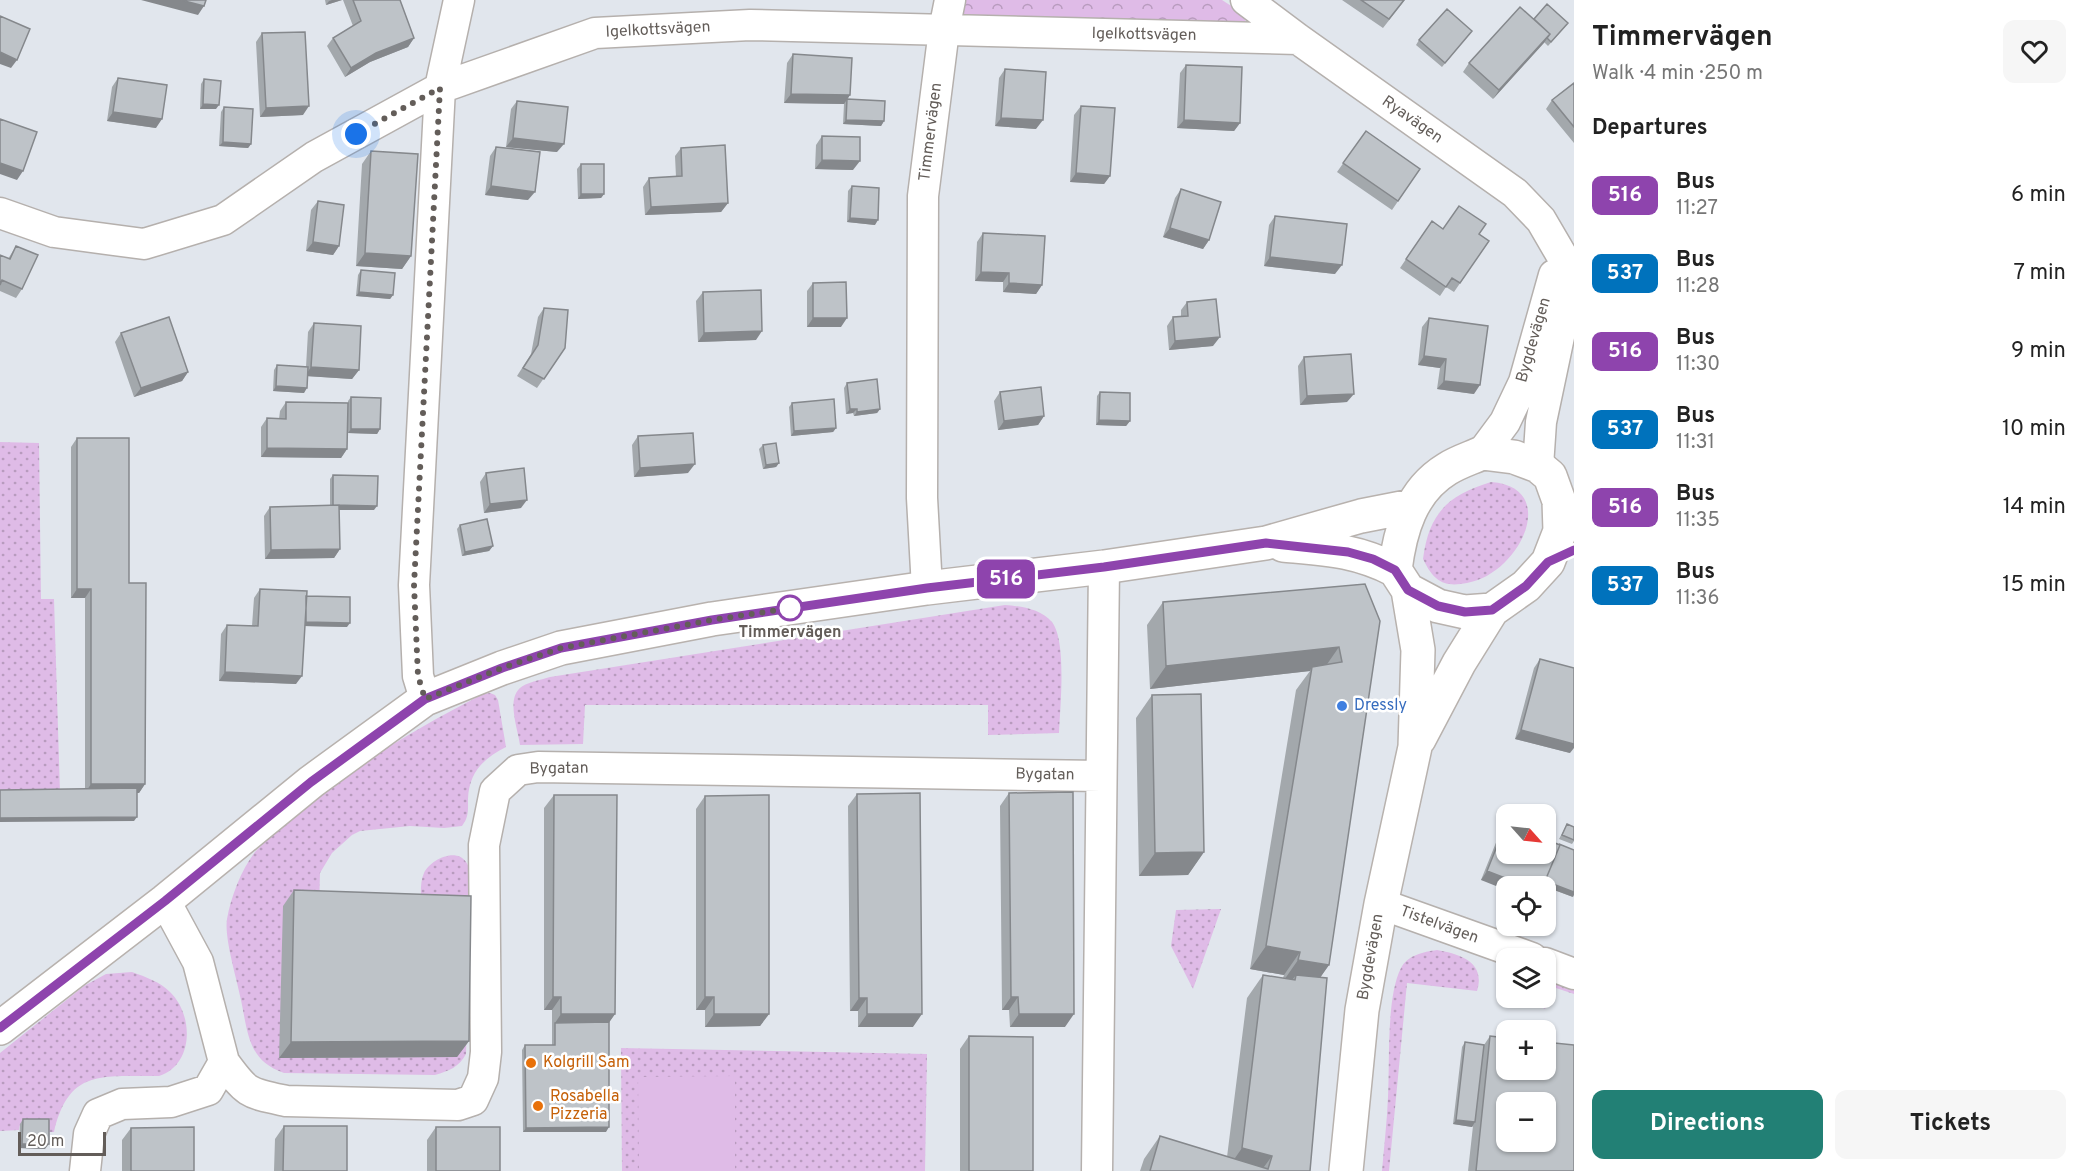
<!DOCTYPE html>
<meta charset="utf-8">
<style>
:root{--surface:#fff;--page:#f6f6f6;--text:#222;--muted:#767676;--accent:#228075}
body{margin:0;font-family:Overpass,sans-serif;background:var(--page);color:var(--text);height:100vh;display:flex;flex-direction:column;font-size:22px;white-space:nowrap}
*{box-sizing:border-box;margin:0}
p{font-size:20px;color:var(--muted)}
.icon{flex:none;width:33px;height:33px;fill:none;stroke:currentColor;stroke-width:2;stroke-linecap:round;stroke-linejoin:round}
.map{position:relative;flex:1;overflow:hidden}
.sheet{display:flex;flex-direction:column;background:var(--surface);width:510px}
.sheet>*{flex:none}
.badge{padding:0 12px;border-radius:9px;font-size:21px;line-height:39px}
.needle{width:39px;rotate:117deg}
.controls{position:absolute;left:1496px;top:804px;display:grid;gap:12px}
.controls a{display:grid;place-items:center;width:60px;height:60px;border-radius:12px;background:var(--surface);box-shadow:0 2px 4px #0004;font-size:30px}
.scale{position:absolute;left:18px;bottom:15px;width:88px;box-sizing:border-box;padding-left:6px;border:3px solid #635d59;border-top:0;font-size:16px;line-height:21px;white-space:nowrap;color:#635d59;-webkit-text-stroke:4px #fff;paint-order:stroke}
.you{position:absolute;width:30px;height:30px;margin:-15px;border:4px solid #fff;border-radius:50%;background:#1a73e8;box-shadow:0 0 0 9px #1a73e833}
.map>.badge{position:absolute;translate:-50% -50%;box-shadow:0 0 0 3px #fff}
h2{padding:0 18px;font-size:22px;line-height:54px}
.round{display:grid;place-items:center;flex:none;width:63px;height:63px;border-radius:12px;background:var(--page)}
.summary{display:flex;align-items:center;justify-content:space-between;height:102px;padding:0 18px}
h1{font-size:28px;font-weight:700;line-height:45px}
.cta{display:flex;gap:12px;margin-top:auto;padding:12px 18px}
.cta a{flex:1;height:69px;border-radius:12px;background:var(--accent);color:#fff;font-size:24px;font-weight:700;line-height:69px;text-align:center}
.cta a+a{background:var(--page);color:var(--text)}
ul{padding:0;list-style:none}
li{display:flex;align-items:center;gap:18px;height:78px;padding:0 18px}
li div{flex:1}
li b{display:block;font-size:22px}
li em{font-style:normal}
li .badge{min-width:66px;font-weight:700;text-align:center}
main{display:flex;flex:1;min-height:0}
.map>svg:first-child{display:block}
.green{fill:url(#green-dots)}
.forest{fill:url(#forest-crowns)}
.pitch{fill:#dfbbe7}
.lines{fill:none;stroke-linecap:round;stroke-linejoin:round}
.street-casing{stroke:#b5b0ad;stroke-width:33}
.secondary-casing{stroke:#b8b2ae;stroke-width:36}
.street{stroke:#fff;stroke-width:30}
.secondary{stroke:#fff;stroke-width:33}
.wall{fill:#a3a8ac}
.shaded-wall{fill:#85888c}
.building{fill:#bec3c8;stroke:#85888c;stroke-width:1.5;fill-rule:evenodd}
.line-casing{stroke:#fff;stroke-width:14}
.line{stroke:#8e44ad;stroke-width:9}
.walk{stroke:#635d59;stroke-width:6;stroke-dasharray:0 10.8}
.stop-dot{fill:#fff;stroke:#8e44ad;stroke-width:3}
.shop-dot{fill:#3f7fe0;stroke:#fff;stroke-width:2}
.food-dot{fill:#e8710a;stroke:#fff;stroke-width:2}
.labels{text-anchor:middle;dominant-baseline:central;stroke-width:5;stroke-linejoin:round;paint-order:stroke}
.street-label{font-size:16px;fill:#635d59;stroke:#fff}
.stop-label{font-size:16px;font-weight:bold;fill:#635d59;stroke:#fff}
.shop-label{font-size:16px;fill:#366cbe;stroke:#fff;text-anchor:start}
.food-label{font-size:16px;fill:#c56008;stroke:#fff;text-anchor:start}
</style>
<main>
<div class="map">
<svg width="1574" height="1171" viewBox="0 0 1574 1171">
<defs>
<pattern id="green-dots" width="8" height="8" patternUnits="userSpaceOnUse" patternTransform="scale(1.5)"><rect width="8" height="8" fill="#dfbbe7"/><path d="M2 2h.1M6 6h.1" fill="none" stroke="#b89bbe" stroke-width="1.8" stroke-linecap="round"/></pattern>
<pattern id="forest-crowns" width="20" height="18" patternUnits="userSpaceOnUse" patternTransform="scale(1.5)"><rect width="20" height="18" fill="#dfbbe7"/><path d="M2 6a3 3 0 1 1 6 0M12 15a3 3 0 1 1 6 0" fill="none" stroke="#b89bbe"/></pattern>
</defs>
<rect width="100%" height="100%" fill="#e1e6ed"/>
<path class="green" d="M0,442L39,443L41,599H54L60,793L0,794Z
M1491,482C1561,487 1520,574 1467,583C1456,585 1445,586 1436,578C1430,573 1426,565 1423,559C1429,513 1448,495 1491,482Z
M1005,605C1020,606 1041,609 1052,622C1067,642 1060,707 1059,733L988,735V705H585L583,744L520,745C518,730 507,701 519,689C526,682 541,680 550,677Z
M490,693L495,695L498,700L506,747C484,758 469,772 468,799C468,810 469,817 462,826L444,828L410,826L360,831L352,835L332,853L320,873L319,908L421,901C421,892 420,882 424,873C430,860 456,847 466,862C470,867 470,875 471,880L466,1054C459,1067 449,1071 435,1075L284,1073C248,1061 248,1033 241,1000C237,979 224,938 227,919C231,897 241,870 255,852C265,841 278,831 289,821C347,769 413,730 483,694Z
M1221,909L1193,989L1171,946L1176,910Z
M1437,950C1460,954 1486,962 1477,991L1407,983L1389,1171H1382C1384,1146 1387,1122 1388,1097C1390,1063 1386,997 1401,968C1408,955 1423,952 1437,950Z
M132,972C146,977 160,982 170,992C194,1015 194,1065 159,1076C104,1077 69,1067 54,1132H46L20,1124L19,1130L0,1131V1053L84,986L106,974Z
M1551,981L1574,989V994L1553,987L1545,1009L1529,1000L1528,998H1545V984Z
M621,1048L927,1054L925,1171H622Z"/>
<path class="forest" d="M961,0H1222L1239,11L1249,26L958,17Z"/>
<path class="pitch" d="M735,1076V1171H639L638,1077Z"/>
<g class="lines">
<defs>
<path id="street" d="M1246,0L1298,39L1515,193L1541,220L1562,256L1568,294L1541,422L1538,466
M0,213L54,232L144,244L223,220L314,157L440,88L595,33L750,25L1298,39
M1482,453L1505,422L1524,382L1554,275
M927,588L922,498L923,196L944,30L950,0
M425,699L418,676L414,585L440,88L459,0
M1381,904L1532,958
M1545,963L1574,974
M224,1062C247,1094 248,1093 286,1101L458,1105L473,1100L483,1078L486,1052L484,845L495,791L518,770L538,767L1101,776
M85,1171L89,1134L98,1114L122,1104L171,1102L208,1090L224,1062L198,962L165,901
M1097,1171L1104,567"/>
<path id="secondary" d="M1482,453L1514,457L1538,466L1550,476L1559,501L1560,531L1548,562L1526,586L1492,610L1465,612L1438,606L1408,590L1395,570C1400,530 1411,491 1447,469C1458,462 1471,458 1482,453Z
M1283,545C1326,549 1356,550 1395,570
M1419,739L1459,663L1492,610
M0,1028L165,901L311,782L425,699L502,668L561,648L712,619L927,588L1104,567L1266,543L1361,516L1412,506
M1346,1171L1362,1010L1381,904L1415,747L1418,650L1408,590"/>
</defs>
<use href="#street" class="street-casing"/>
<use href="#secondary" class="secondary-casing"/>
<use href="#street" class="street"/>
<use href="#secondary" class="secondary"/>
</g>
<path class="wall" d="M325,0H342L326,5Z
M343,0H400L414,38L408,47L370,62L345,77L327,46L333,38L353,26Z
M1342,0H1405L1383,28Z
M1534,19L1565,27L1548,46L1544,42L1493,99L1463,72L1469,63Z
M1472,31L1442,67L1416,45L1419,40Z
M262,33L303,115L260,117L256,42Z
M793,54L850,95L844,104L784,103L787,63Z
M1186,65L1240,123L1234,131L1177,128L1180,73Z
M1005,69L1036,129L995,126L999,78Z
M118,78L156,128L107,121L112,87Z
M204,79L216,109H200L201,84Z
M1574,83V143L1546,109L1552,100Z
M847,99L884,121L881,126L843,124L844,104Z
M517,101L557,152L506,147L511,109Z
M1081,106L1110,176L1104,184L1070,182L1074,115Z
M224,107L251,144L248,148L219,146L221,112Z
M1366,131L1420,169L1392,210L1337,172Z
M822,136L853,170L815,169L816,145Z
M496,147L528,200L485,195L490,156Z
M681,148L728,203L721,212L645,215L643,187L649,178L676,177L675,156Z
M371,151L411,256L402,269L356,266L362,164Z
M581,164L604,194L601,198L578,199L577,169Z
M852,186L875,225L847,222L848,191Z
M1181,189L1209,240L1203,249L1163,237L1175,198Z
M318,201L339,246L333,255L306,251L311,210Z
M1275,216L1335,274L1264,266L1269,225Z
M1432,221L1443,229L1479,234L1489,241L1454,292L1446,287L1440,296L1400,268Z
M983,233L1042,285L1036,294L1003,292V282L975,281L977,242Z
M16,246L22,289L16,298L0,291V255L8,259Z
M361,270L393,295L390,299L356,296L358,275Z
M813,283L841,327H807V291Z
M703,292L756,340L698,342L696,301Z
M1187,302L1213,346L1169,350L1167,326L1173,317L1181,316V310Z
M544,308L565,348L537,388L517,376L531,354L538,317Z
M1429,318L1474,394L1437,389L1440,368L1418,365L1422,327Z
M314,323L359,370L352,379L307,376L304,393L273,391L274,370L277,365L306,367L308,332Z
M121,333L188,372L182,381L134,397L115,342Z
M1304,357L1347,402L1300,405L1298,366Z
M847,383L880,409L877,413L854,416L853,413L846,414L844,388Z
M1000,392L1044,416L1038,425L998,430L994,401Z
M1100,392L1130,421L1126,426L1096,425L1097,396Z
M351,397L380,429L377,434L348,433V401Z
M286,402L347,449L341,458L261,457V427L267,418L279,419L280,411Z
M792,403L836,428L833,432L791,436L789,407Z
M638,436L688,473L634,477L632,445Z
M77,438L129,583L145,784L139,793H137L134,821L85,789V598H71V447Z
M763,445L779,463L776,467L763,469L759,449Z
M486,473L521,508L484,513L480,482Z
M333,475L374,510H339L340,549L334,558L265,559L264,516L270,507L330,506V479Z
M460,525L493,546L489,551L462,556L457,529Z
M1365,584L1329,965L1320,977L1310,1171H1140L1144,1159L1160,1136L1227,1157L1247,998L1263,975L1283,978L1284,975L1250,969L1296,690L1310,671L1150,689L1147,625L1163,602Z
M260,589L306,596L347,627L305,626L296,684L219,681L221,634L227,625L252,626L254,598Z
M1540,659L1570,753L1515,739L1534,668Z
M1152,695L1204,852L1188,875L1139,876L1136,718Z
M1009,793L1065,1027H1010L1009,1010H1002L1000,806Z
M857,794L913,1027H858V1011H850L848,806Z
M554,795L615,1014L609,1022L606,1132H523L522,1050L525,1045H552V1010H544V808Z
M705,796L769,1014L760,1026L705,1027V1010H696V809Z
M1567,824L1574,827V841L1572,844L1559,839Z
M1503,831L1573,897L1543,886L1481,880L1497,840Z
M294,890L469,1041L457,1057L279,1058L283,906Z
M969,1036L1033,1171H960V1049Z
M1490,1036L1574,1171H1468L1473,1126L1472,1127L1453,1124L1462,1047L1465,1042L1484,1045Z
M23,1119L45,1149L19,1148L20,1124Z
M284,1126L347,1171H274L275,1139Z
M436,1127L500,1171H427V1140Z
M131,1128L194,1171H122V1140Z"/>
<path class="shaded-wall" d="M141,0H181L204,6L198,15Z
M332,0H342L326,5L329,1Z
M1550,34L1544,43L1493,99L1499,90Z
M414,38L408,47L370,62L345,77L351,68L376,53Z
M0,52L17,60L11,68L0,64Z
M791,94L850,95L844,104L784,103Z
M203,104L219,105L216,109H200Z
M309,106L303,115L260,117L266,108Z
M113,112L162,119L156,128L107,121Z
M1001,118L1043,120L1036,129L995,126Z
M846,120L884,121L881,126L843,124Z
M1184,120L1240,123L1234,131L1177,128Z
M513,138L564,144L557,152L506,147Z
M223,142L251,144L248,148L219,146Z
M822,160L860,161L853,170L815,169Z
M0,163L23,171L17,180L0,174Z
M1076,173L1110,176L1104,184L1070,182Z
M491,186L535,192L528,200L485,195Z
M581,194H604L601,198L578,199Z
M728,203L721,212L645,215L651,207Z
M850,218L878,220L875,225L847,222Z
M1170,228L1209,240L1203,249L1163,237Z
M313,242L339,246L333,255L306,251Z
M365,253L411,256L402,269L356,266Z
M1270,257L1342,265L1335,274L1264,266Z
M981,272L1009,273L1003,282L975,281Z
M1009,283L1042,285L1036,294L1003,292Z
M359,292L393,295L390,299L356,296Z
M813,318H847L841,327H807Z
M762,331L756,340L698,342L704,333Z
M1220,337L1213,346L1169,350L1175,341Z
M1424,356L1446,359L1440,368L1418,365Z
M311,367L359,370L352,379L305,376Z
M188,372L182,381L134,397L141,388Z
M1444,381L1480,385L1474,394L1437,389Z
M276,386L307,388L304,393L273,391Z
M1354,394L1347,402L1300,405L1307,396Z
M850,409H857L853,413L846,414Z
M880,409L877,413L854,416L857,412Z
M1044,416L1038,425L998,430L1004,421Z
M1099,420L1130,421L1126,426L1096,425Z
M836,428L833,432L791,436L794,431Z
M351,429H380L377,434L348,433Z
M267,448L347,449L341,458L261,457Z
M779,463L776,467L763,469L766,465Z
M695,464L688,473L634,477L640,468Z
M527,500L521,508L484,513L490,504Z
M333,505L377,506L374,510H330Z
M493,546L489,551L462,556L465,552Z
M340,549L334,558L265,559L271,550Z
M77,589H91L85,598H71Z
M306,622L350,623L347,627L303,626Z
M1339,647L1323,670L1312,667L1310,671L1150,689L1166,666Z
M225,672L302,676L296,684L219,681Z
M1521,730L1574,744V748L1570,753L1515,739Z
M91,784H145L139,793H85Z
M137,817L134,821L0,822V818Z
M1204,852L1188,875L1139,876L1155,853Z
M1487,871L1526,886H1506V890L1481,880Z
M1544,880L1574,892V895L1573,897L1541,885Z
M1266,946L1300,952L1284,975L1250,969Z
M1298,960L1329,965L1313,988L1295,980L1296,975L1289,984L1282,983Z
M553,997H561L552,1010H544Z
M705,997H714L705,1010H696Z
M1011,997H1018L1009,1010H1002Z
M859,998H867L858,1011H850Z
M561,1014H615L606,1027L555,1023Z
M714,1014H769L760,1026L705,1027Z
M867,1014H922L913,1027H858Z
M1019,1014H1074L1065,1027H1010Z
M469,1041L457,1057L279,1058L291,1042Z
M1456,1120L1475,1122L1472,1127L1453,1124Z
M609,1127L606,1132H523L526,1128Z
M22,1144H49L45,1149L19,1148Z
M1242,1148L1272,1156L1261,1171H1226Z"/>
<path class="building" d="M181,0H206L204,6Z
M353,0H400L414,38L376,53L351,68L333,38L361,21Z
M1361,0H1404L1389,19Z
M1547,4L1568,23L1551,42L1547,38L1550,34L1534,19Z
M1520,7L1550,34L1499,90L1469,63Z
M1447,9L1472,31L1445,63L1419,40Z
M0,16L30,29L17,60L0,52Z
M305,32L309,106L266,108L262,33Z
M793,54L852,58L850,95L791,94Z
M1186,65L1242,67L1240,123L1184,120Z
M1005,69L1046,72L1043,120L1001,118Z
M118,78L167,85L162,119L113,112Z
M204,79L221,81L219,105L203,104Z
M1574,83V127L1552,100Z
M847,99L885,101L884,121L846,120Z
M517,101L568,107L564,144L513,138Z
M1081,106L1115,108L1110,176L1076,173Z
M224,107L253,109L251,144L223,142Z
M0,119L37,132L23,171L0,163Z
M1366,131L1420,169L1398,201L1343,163Z
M822,136L860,137V161L822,160Z
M725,145L728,203L651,207L649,178L682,176L681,148Z
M496,147L540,152L535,192L491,186Z
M371,151L418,154L411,256L365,253Z
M581,164H604V194H581Z
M852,186L879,188L878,220L850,218Z
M1181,189L1221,202L1209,240L1170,228Z
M318,201L344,205L339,246L313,242Z
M1459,206L1486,224L1479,234L1489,241L1460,283L1452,278L1446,287L1406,259L1432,221L1443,229Z
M1275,216L1347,224L1342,265L1270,257Z
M983,233L1045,236L1042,285L1009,283V273L981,272Z
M16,246L38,255L22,289L2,280L0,285V255L10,259Z
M361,270L395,273L393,295L359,292Z
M846,282L847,318H813V283Z
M761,290L762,331L704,333L703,292Z
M1216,299L1220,337L1175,341L1173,317L1188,316L1187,302Z
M544,308L568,310L565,348L544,379L523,368L538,345Z
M169,317L188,372L141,388L121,333Z
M1429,318L1488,326L1480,385L1444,381L1446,359L1424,356Z
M314,323L361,326L359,370L311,367Z
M1351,354L1354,394L1307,396L1304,357Z
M277,365L308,367L307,388L276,386Z
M877,379L880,409L857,412V409H850L847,383Z
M1041,387L1044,416L1004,421L1000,392Z
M1100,392L1130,393V421L1099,420Z
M351,397L381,398L380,429H351Z
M834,399L836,428L794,431L792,403Z
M286,402L348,403L347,449L267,448V418L286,419Z
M693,433L695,464L640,468L638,436Z
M77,438H129V583H146L145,784H91V589H77Z
M776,443L779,463L766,465L763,445Z
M524,468L527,500L490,504L486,473Z
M333,475L378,476L377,506L333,505Z
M339,505L340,549L271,550L270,507Z
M487,519L493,546L465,552L460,525Z
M1365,584L1380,621L1329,965L1298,960L1300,952L1266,946L1312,667L1342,662L1339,647L1166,666L1163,602Z
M260,589L307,591L302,676L225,672L227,625L258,626Z
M306,596L350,597V623L306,622Z
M1540,659L1574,668V744L1521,730Z
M1201,694L1204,852L1155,853L1152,695Z
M137,788V817L0,818V790Z
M1073,792L1074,1014H1019L1018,997H1011L1009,793Z
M920,793L922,1014H867V998H859L857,794Z
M554,795H617L615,1014H561V997H553Z
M769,795V1014H714V997H705V796Z
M1567,824L1574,827V840L1562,835Z
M1503,831L1506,832V854H1545V839L1560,845L1543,886H1526L1487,871Z
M1559,844L1574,850V892L1545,881L1560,845Z
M294,890L471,896L469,1041L291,1042Z
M1263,975L1295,980L1296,975L1327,978L1310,1171H1150L1160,1136L1268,1169L1272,1156L1242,1148Z
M609,1022V1127L526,1128L525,1045H555V1023Z
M969,1036L1033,1037V1171H969Z
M1490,1036L1506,1038V1070H1545V1042L1574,1045V1171H1476ZM1506,1102H1545V1142H1506Z
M1465,1042L1484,1045L1475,1122L1456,1120Z
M23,1119H49V1144H22Z
M284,1126H347V1171H283Z
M194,1127V1171H131V1128Z
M436,1127H500V1171H436Z"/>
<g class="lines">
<defs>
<path id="line" d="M0,1028L165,901L311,782L425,699L502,668L561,648L712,620L927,588L1104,567L1266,543L1348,552L1373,559L1395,570L1408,590L1438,606L1465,612L1492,610L1526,586L1548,562L1574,550"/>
</defs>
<use href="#line" class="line-casing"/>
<use href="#line" class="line"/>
<path class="walk" d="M356,134L440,88L414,585L418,676L425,699L502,668L561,648L712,620L798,607L790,608"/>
</g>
<circle class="stop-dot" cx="790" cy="608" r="12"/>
<circle class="shop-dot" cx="1342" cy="706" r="6"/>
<g class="food-dot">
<circle cx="531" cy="1063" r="6"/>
<circle cx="538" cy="1106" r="6"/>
</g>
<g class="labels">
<g class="street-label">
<text transform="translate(658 30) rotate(-3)">Igelkottsvägen</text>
<text transform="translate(1144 35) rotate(1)">Igelkottsvägen</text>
<text transform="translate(1412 120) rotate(35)">Ryavägen</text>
<text transform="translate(931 132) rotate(-83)">Timmervägen</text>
<text transform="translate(1534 340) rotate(-74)">Bygdevägen</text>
<text transform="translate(559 769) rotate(-1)">Bygatan</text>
<text transform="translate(1045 775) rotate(1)">Bygatan</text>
<text transform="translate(1439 925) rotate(20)">Tistelvägen</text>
<text transform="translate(1371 957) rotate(-80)">Bygdevägen</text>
</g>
<g class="stop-label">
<text x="790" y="633">Timmervägen</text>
</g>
<g class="shop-label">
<text x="1354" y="706">Dressly</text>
</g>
<g class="food-label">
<text x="543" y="1063">Kolgrill Sam</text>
<text x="550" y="1097">Rosabella<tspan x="550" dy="18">Pizzeria</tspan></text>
</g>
</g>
</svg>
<div class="controls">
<a><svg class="needle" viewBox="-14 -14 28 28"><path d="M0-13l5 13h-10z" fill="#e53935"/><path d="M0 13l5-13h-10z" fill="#767676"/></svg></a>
<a><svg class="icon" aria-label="locate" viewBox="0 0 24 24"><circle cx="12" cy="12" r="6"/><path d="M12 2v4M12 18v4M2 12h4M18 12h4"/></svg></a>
<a><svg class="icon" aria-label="layers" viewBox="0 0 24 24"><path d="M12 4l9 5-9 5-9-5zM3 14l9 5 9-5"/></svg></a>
<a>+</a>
<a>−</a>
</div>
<div class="scale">20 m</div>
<div class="you" style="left:356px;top:134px"></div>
<b class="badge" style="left:1006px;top:579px;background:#8e44ad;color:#fff">516</b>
</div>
<section class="sheet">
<div class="summary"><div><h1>Timmervägen</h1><p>Walk · 4 min · 250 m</p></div><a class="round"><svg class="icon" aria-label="heart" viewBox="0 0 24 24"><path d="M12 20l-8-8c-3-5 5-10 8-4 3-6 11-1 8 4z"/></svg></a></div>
<h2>Departures</h2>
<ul>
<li><span class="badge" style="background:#8e44ad;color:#fff">516</span><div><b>Bus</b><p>11:27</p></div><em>6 min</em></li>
<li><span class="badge" style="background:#0072bc;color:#fff">537</span><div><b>Bus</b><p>11:28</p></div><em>7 min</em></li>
<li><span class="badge" style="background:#8e44ad;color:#fff">516</span><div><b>Bus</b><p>11:30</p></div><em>9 min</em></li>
<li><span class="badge" style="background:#0072bc;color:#fff">537</span><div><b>Bus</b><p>11:31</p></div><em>10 min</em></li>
<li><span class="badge" style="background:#8e44ad;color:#fff">516</span><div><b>Bus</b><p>11:35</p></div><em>14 min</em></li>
<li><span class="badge" style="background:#0072bc;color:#fff">537</span><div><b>Bus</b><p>11:36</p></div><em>15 min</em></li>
</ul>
<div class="cta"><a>Directions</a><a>Tickets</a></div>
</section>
</main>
